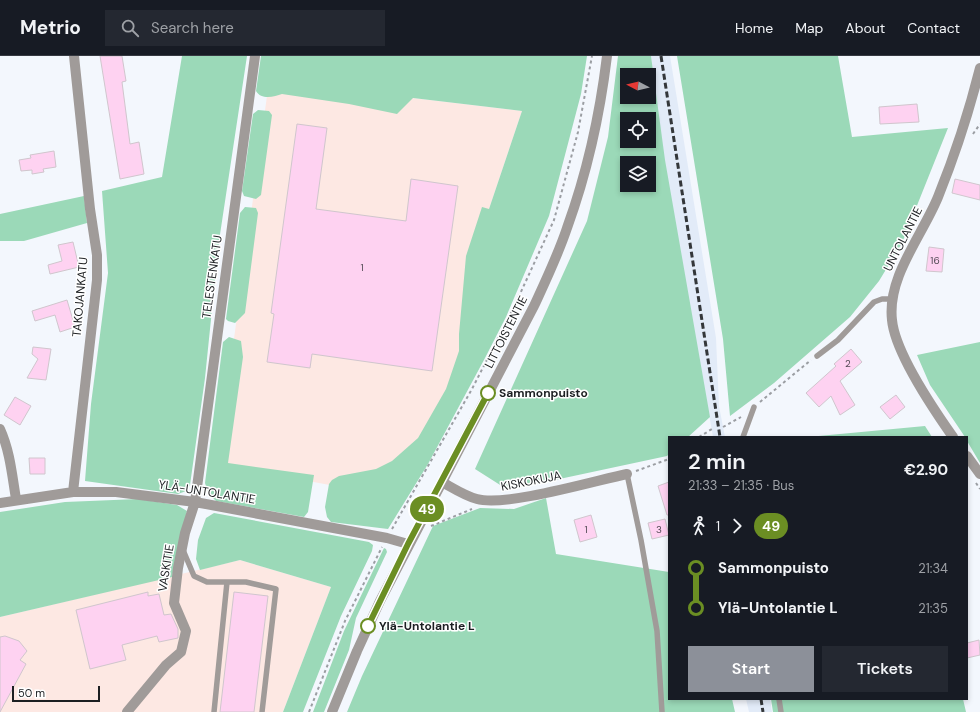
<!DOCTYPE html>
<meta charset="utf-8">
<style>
:root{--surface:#171b24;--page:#242831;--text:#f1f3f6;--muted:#9ea1a6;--line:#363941;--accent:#8c9099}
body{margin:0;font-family:"DM Sans",sans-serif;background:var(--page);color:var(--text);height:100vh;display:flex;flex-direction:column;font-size:15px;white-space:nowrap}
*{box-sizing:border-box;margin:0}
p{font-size:13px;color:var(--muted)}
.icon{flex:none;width:22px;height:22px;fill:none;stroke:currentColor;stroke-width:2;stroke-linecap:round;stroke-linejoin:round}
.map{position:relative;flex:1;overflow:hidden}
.side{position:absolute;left:668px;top:380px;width:300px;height:264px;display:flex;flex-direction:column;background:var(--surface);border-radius:0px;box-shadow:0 2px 6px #0003}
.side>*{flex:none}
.badge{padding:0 8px;border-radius:13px;font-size:14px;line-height:26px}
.needle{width:26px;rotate:277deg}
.fabs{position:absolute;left:620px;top:12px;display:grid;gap:8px}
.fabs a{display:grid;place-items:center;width:36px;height:36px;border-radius:0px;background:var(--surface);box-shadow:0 2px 6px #0003;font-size:20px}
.scale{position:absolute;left:12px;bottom:10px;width:88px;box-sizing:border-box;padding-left:4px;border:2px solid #1c1f22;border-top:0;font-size:11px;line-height:14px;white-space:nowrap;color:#1c1f22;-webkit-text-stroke:3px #fff;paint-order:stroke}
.map>.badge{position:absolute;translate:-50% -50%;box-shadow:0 0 0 2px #fff}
.legs{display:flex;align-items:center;gap:6px;height:44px;padding:0 20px;font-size:13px}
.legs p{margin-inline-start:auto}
.summary{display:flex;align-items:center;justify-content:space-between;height:68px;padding:0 20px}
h1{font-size:22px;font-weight:600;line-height:30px}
.button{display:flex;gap:8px;margin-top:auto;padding:8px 20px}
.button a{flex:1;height:46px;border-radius:0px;background:var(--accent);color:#fff;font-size:16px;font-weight:600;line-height:46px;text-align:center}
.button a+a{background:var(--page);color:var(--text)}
ul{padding:0 20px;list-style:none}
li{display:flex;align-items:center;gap:14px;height:40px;font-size:15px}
li i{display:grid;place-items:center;width:6px;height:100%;margin:0 5px;background:currentColor}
li i::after{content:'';width:10px;height:10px;margin:-5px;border:3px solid;border-radius:50%;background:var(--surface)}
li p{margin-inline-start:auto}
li:first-child i{background:linear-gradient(#0000 50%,currentColor 0)}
li:last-child i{background:linear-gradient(currentColor 50%,#0000 0)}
header{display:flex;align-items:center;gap:24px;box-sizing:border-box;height:56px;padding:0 20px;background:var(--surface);border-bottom:1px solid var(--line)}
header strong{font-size:19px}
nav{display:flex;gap:22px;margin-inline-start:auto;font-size:14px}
.search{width:280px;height:36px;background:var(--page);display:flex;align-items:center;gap:10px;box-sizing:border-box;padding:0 14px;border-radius:0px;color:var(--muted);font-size:15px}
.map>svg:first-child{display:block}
.industrial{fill:#fde8e3}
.built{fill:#e2ebf8}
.green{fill:#9bd9b8;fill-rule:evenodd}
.building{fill:#fed2f1;stroke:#d0c6cd}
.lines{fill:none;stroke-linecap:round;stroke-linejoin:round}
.path{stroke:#9b9ea3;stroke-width:2;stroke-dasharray:3 3;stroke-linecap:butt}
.service{stroke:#a09b99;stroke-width:5.5}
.minor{stroke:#a09b99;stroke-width:10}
.tertiary{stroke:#a09b99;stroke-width:10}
.rail{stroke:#34373a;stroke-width:3;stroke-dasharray:6 3;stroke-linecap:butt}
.line-1-casing{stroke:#fff;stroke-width:9}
.line-1{stroke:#6b8e23;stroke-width:6}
.stop-1-dot{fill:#fff;stroke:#6b8e23;stroke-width:2}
.labels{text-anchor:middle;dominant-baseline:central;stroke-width:3;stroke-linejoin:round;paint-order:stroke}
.number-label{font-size:10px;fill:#544c56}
.street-label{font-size:12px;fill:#1c1f22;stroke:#fff}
.stop-label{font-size:12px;font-weight:bold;fill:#1c1f22;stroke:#fff;text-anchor:start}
</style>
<header>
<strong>Metrio</strong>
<div class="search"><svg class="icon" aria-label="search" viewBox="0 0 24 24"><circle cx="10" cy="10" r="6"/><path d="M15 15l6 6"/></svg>Search here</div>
<nav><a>Home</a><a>Map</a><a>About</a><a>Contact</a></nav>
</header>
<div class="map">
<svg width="980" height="656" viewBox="0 0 980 656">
<rect width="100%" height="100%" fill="#f3f7fd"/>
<path class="industrial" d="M269,25L522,55L489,153L469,294L417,397L346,432L217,408Z
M240,504L331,531L283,656H0V561Z"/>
<path class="built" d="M651,0H670L716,282L719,350L725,381H713L664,103Z
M746,643H770L772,656H749Z"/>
<path class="green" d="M182,0H247L219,185L205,322L190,429L186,435L178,438L85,425L91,348L108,217L102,135L162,121Z
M261,0H587L581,38L549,160L506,261L485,302L428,408L388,473L331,466L327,461L325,451L329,428L332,424L339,420L376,413L392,405L418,382L446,333L459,295V278L466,200L482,151L489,153L522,55L413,42L397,58L349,48L282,38C274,41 261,44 256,35Z
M618,0H651L665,104L710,361L688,381H669V398L667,400L508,434L475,413L587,165L608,81ZM627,19H649V41H627ZM627,63H649V85H627ZM627,107H649V129H627Z
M677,0H838L852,81L948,72L902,187L879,225L850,261L774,327L730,360L723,283Z
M258,54L269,55L272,59L261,139L256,143L244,140L242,135L253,58Z
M84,140L87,167L24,185H0V158Z
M245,151L256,152L258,157L245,257L235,267L228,265L226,263L240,157Z
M229,281L241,285L243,301L228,407L314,419L308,456L304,461L216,445L208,437L205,427L223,286Z
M980,286V407L967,385V381H965L930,329L917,299Z
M925,370L932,381H808Z
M546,442L556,498L669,516V643H732L735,656H347L362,620L433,470L480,452L514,453Z
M138,443L177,449L187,455L172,521L0,561V456L65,446Z
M214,457L369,486L373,489L372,495L341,560L303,656H283L331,531L240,504L200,514L196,503L198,484L206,462Z
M384,492L386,493L387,496L356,562L349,594L324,656H313L344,575Z
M771,643H963L966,656H773Z"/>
<path class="building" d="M100,0H122L126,25L122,26L130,88L139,86L144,118L120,123Z
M917,48L919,66L880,68L879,51Z
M297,68L327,72L316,153L406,165L411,123L458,130L432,315L312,298L310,312L267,306L274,258L271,257Z
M54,95L56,111L43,113L44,116L32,118V114L21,115L19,104L31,102L30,99Z
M955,123L980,129V144L952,137Z
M73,186L79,211L50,218L48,209L62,205L58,189Z
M929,191L944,193L942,216L926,215Z
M67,244L75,271L60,276L55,259L35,265L32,255Z
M33,291L51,293L46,324L27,322L38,303L32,298Z
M851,293L862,306L840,325L855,349L840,359L831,340L819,351L806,337L836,310L834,308Z
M896,339L905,351L890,363L880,351Z
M15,341L31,350L20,369L4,359Z
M29,402H45V418H30Z
M669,426V459H667L658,430Z
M591,459L597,481L580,486L574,464Z
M665,463L669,479L652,483L648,467Z
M148,536V540L159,538L164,559L171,558L178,573V582L159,586L157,580L122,589L126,604L90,613L76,554Z
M234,536L268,540L254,656H220Z
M5,580L19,585L27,595L20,604L26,608L0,656V581Z
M979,584L980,599L967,602V587Z"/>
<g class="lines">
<path class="path" d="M973,78L980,68
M760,346L811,304
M723,371L741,361
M699,381L712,373
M636,415L669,403
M976,427L980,433
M431,470L472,453
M392,473L472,333L514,251L554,164L578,76L592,0
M309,656L345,565L382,491"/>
<path class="service" d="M817,300L838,284L874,246L882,243H892
M743,381L754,351
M627,418L641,484L657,575L662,656
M183,494L194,520L207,526H246L276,533L262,656
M779,643L781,656
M214,656L227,526"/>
<path class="minor" d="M0,373C10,395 12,419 16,443
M953,381C934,354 895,296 892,264C887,221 922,180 938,141C955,99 969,56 980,12
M967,400L980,418
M442,426C453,432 465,440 477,443C506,451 594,425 627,418
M73,436L97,224V199L90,153L74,0
M0,447L73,436H116L195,446L387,482L408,488
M127,656L166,609L181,596L186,575L174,547L178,512L185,477L195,446L255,0"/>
<path class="tertiary" d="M332,656L357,595L380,545L534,250C546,224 558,199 567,172C587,117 600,58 607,0"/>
<path class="rail" d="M661,0L720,381
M761,643L763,656"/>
</g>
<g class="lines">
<defs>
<path id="line-1" d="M368,570L408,488L488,337"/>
</defs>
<use href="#line-1" class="line-1-casing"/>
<use href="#line-1" class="line-1"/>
</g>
<g class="stop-1-dot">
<circle cx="488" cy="337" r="7"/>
<circle cx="368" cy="570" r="7"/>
</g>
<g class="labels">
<g class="number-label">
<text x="935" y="204">16</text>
<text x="362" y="211">1</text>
<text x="848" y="307">2</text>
<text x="586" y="473">1</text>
<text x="659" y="473">3</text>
</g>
<g class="street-label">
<text transform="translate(903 183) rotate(-63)">UNTOLANTIE</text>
<text transform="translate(212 221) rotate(-82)">TELESTENKATU</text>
<text transform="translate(80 241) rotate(-85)">TAKOJANKATU</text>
<text transform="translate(506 276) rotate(-63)">LITTOISTENTIE</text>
<text transform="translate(531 425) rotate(-11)">KISKOKUJA</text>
<text transform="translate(207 436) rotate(9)">YLÄ-UNTOLANTIE</text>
<text transform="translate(166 512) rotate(-81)">VASKITIE</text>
</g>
<g class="stop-label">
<text x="499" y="337">Sammonpuisto</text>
<text x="379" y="570">Ylä-Untolantie L</text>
</g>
</g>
</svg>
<div class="fabs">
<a><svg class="needle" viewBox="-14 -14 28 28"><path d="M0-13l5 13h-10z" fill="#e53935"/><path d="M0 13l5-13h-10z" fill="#9ea1a6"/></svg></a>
<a><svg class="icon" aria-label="locate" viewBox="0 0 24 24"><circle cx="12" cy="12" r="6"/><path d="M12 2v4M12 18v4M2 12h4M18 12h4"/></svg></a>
<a><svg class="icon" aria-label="layers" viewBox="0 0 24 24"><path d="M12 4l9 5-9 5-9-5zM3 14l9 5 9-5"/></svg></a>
</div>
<div class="scale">50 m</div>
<b class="badge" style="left:427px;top:453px;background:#6b8e23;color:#fff">49</b>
<section class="side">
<div class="summary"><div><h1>2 min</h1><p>21:33 – 21:35 · Bus</p></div><b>€2.90</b></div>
<div class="legs"><svg class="icon" aria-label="walk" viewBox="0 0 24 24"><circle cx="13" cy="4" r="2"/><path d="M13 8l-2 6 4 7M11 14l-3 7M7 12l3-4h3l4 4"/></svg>1<svg class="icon" aria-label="forward" viewBox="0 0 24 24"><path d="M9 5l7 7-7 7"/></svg><b class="badge" style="background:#6b8e23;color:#fff">49</b></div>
<ul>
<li><i style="color:#6b8e23"></i><b>Sammonpuisto</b><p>21:34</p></li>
<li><i style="color:#6b8e23"></i><b>Ylä-Untolantie L</b><p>21:35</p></li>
</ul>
<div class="button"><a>Start</a><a>Tickets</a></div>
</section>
</div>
